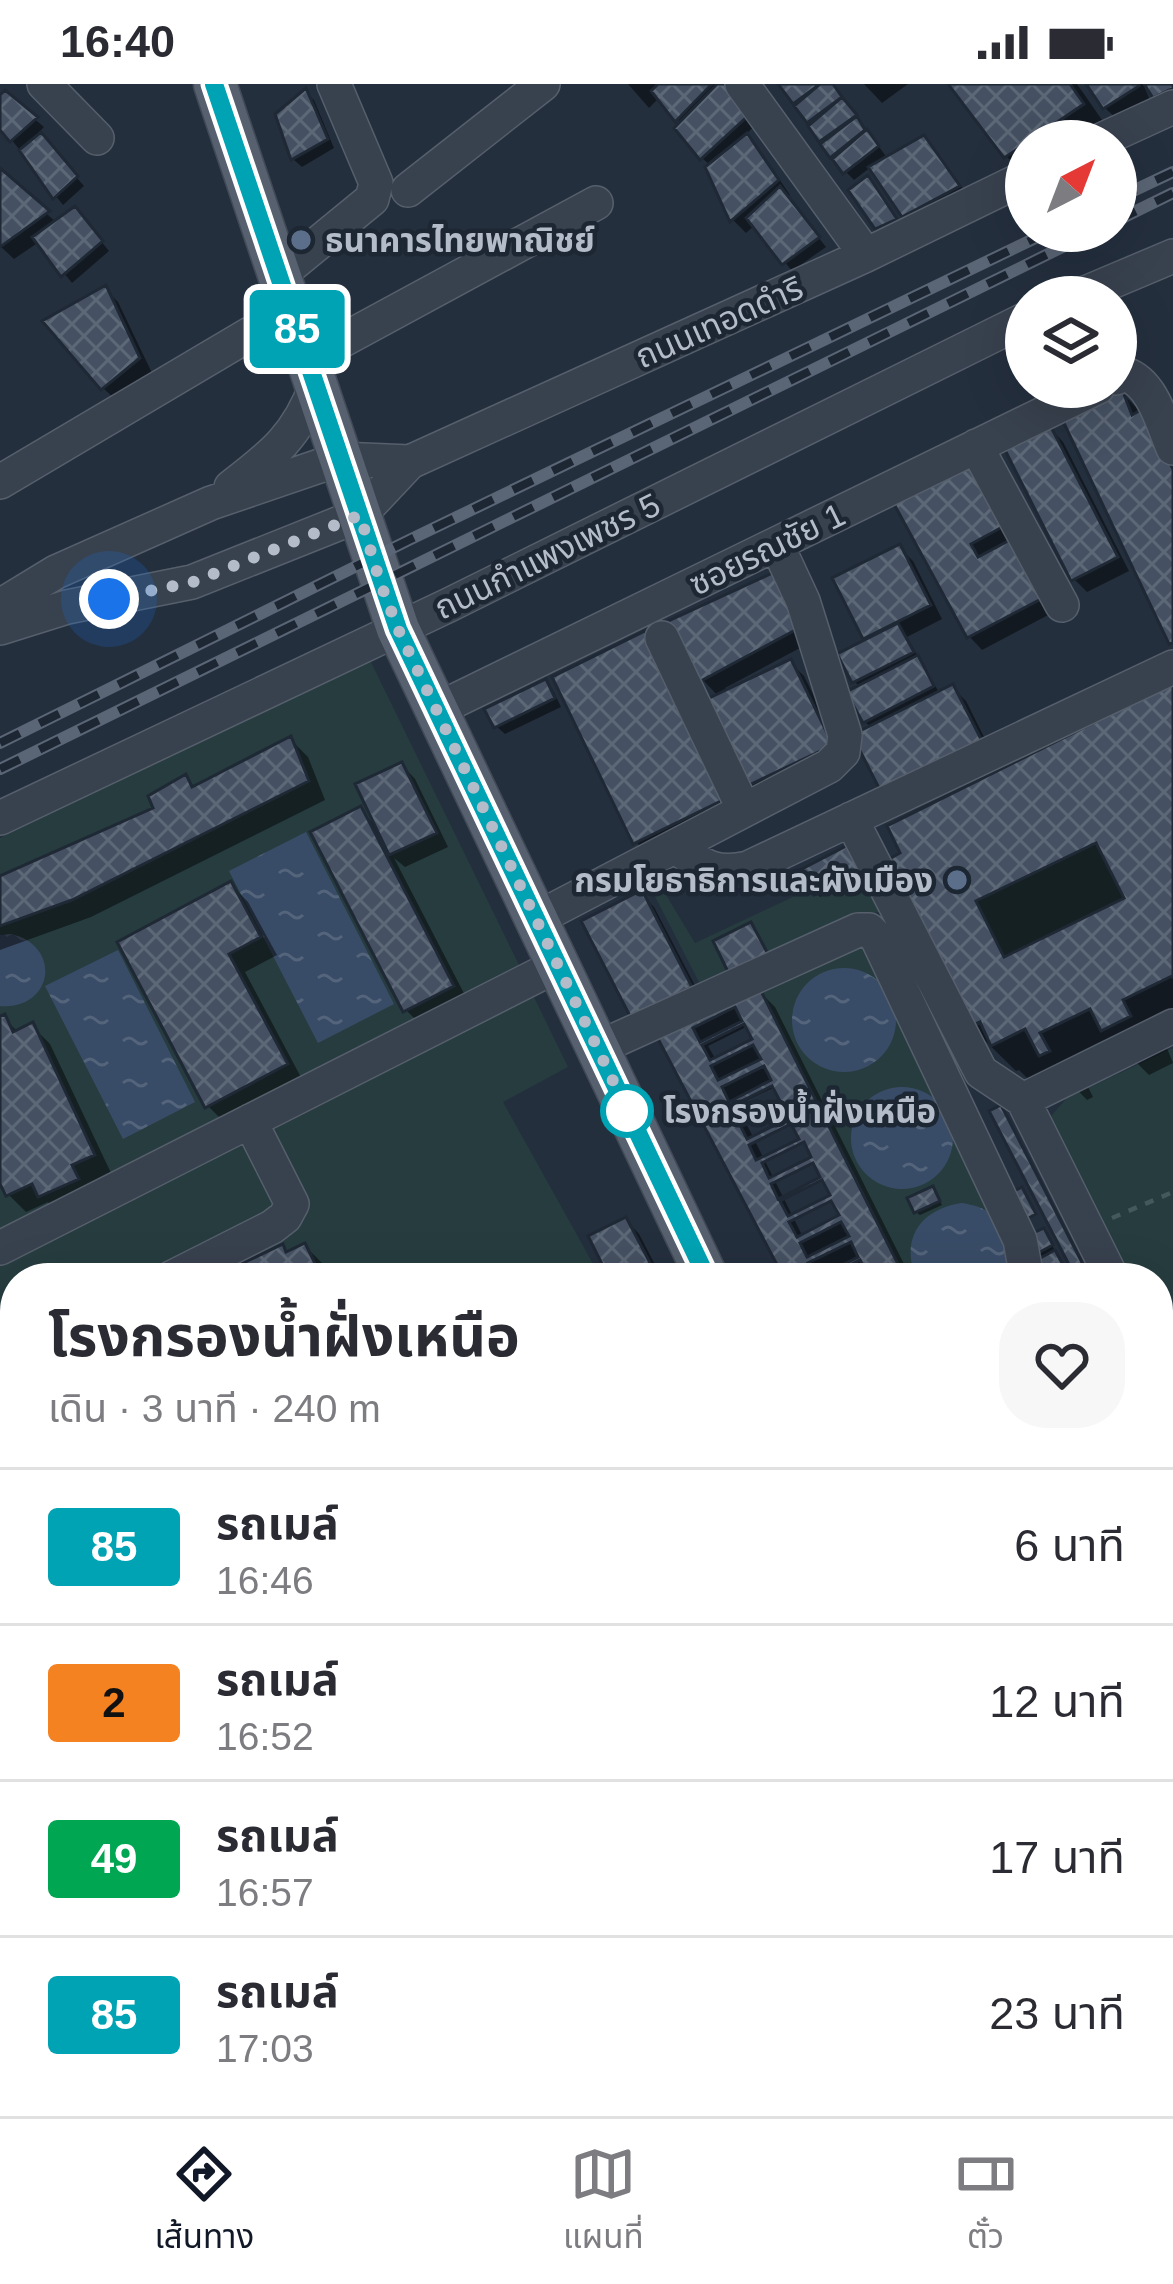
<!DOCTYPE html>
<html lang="th">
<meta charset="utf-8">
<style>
:root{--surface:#fff;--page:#f7f7f7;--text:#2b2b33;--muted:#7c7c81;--line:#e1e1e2;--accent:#111827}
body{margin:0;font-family:Arial,"Noto Sans Thai",sans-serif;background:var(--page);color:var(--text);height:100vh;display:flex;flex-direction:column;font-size:45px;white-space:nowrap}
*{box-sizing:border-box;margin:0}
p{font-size:39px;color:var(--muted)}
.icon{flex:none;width:66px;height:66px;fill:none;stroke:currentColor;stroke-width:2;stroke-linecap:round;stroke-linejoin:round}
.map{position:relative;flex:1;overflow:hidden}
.drawer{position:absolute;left:0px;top:1179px;width:1173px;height:855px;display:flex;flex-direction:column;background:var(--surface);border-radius:48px 48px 0 0;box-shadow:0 12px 48px #0002}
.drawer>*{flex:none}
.badge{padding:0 24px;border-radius:9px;font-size:42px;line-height:78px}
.needle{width:78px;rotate:42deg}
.tools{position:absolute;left:1005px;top:36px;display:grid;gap:24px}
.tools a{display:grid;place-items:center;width:132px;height:132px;border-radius:50%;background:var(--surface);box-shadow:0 12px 48px #0002;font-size:60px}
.you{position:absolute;width:60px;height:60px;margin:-30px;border:9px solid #fff;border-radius:50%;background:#1a73e8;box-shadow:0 0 0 18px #1a73e833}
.map>.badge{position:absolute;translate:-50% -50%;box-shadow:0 0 0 6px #fff}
.round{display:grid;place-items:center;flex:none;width:126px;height:126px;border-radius:48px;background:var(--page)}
.summary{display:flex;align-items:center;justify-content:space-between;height:204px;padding:0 48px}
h1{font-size:57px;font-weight:700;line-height:90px}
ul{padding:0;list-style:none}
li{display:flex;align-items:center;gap:36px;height:156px;padding:0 48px;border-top:3px solid var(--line)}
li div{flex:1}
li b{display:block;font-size:45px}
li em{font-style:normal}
li .badge{min-width:132px;font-weight:700;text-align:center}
.status{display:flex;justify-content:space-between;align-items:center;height:84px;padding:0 60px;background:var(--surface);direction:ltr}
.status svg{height:33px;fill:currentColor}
.tab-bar{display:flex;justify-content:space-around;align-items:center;height:168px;border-top:3px solid var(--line);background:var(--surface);font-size:33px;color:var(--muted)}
.tab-bar a{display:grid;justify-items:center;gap:6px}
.tab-bar .on{color:var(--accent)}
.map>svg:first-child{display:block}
.green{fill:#263c3f}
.water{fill:url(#water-ripples)}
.shadow{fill:#0007;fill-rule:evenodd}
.building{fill:url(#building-cross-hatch);stroke:#1f2835;stroke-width:3;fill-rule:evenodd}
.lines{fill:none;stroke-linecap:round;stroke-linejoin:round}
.minor-casing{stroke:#565f6c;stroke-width:36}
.major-casing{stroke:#414a57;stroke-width:45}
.highway-casing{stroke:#434c59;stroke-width:54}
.path{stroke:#44595c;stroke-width:4.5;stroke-dasharray:9 9;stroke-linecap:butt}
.minor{stroke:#38414e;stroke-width:33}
.major{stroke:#56606e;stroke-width:42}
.highway{stroke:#746855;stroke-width:51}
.rail-casing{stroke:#5a6575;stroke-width:12}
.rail{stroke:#1d2633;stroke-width:8;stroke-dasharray:22;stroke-linecap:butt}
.line-casing{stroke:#fff;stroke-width:27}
.line{stroke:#00a3b4;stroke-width:18}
.walk{stroke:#b4bcc9;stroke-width:12;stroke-dasharray:0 21.6}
.service-dot{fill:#5c6f8a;stroke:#1d2633;stroke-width:4.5}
.stop-dot{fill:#fff;stroke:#00a3b4;stroke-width:6}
.labels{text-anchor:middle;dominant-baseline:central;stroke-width:9;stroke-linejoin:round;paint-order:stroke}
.poi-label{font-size:33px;font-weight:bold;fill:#b4bcc9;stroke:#1d2633;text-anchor:start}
.street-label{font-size:33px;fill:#b4bcc9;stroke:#1d2633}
.stop-label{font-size:33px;font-weight:bold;fill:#b4bcc9;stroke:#1d2633;text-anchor:start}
</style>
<div class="status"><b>16:40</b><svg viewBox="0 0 49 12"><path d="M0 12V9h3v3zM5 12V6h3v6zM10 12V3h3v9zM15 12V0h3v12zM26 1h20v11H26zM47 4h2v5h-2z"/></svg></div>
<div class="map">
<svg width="1173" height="2032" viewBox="0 0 1173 2032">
<defs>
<pattern id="water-ripples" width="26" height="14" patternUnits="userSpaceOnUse" patternTransform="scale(3)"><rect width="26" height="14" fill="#394c67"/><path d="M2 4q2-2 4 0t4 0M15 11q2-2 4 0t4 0" fill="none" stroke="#53647b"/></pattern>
<pattern id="building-cross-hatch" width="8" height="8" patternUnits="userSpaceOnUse" patternTransform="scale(3)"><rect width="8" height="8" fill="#455162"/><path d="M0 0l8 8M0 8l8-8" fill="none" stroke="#5d6877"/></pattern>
</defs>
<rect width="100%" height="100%" fill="#242f3e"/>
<path class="green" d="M368,572L520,883L0,1148V754Z
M1096,759L1124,814L1004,873L976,817Z
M859,782L882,827L849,836L701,902L646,795L654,791L695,859Z
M867,859L1031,1194H905L758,901Z
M532,909L568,983L503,1018L601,1194H15V1525L0,1494V1299L6,1295L0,1285V1182Z
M1173,964V1287L1158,1258V1194H1125L1048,1044L1052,1031L1067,1014Z
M360,2019H589L596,2032H336Z
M621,2019H781L788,2032H627Z
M804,2019H1068L1075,2032H810Z"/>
<path class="water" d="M306,748L394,920L318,959L229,787Z
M11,850C63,862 53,926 0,922V851Z
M118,866L195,1018L123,1055L45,902Z
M792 936a52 52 0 1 1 104 0a52 52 0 1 1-104 0Z
M851 1054a51 51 0 1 1 102 0a51 51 0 1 1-102 0Z
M962,1119C1009,1127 1005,1149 1011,1190L1008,1194H916C900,1154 921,1125 962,1119Z
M1173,1497V1573L1158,1581V1505Z
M122,2019H251L224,2032H95Z"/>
<path class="shadow" d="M628,0H729L758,39L745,51L760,67L790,111L787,113L826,163L792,187L755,141L746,149L733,136L711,82L702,74L682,40L660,13L649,24Z
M784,0H833L888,75L923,54L937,68L971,116L918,144L904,131L871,83L854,96L846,88L824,61Z
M864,0H908L882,19Z
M952,0H1077L1116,56L1026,57V91L1006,72Z
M1090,0H1143L1150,16L1119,37L1105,24Z
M305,8L314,16L334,64L302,83L293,75L278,31Z
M5,10L44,43L38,49L84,102L63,121L0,41V16Z
M0,88L57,139L83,135L109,167L72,199L39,158L14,175L0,162Z
M105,205L118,218L152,289L117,317L103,304Z
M1121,308L1167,355L1173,366V560L1065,334Z
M1050,344L1063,358L1129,487L1087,508L1074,495Z
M985,396L1052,529L982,566L969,552L898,421Z
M900,464L913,477L942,535L907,553L940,610L953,604L966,617L993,671L872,644L865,638L861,604L855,598L869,557L865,553Z
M779,489L811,558L725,604L727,609L790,578L804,592L844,674L761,714L747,701L719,613L687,579Z
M556,594L743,733L654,776L636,758Z
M545,599L554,608L561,623L505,650L496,642Z
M1173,602V959L1166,962L1173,979L1149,991L1130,972L1084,995L1093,1013L1087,1016L1065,993L1039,1006L1019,986L1016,987L970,942L888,779Z
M290,655L308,673L325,716L91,833L0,866V796L157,725L186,694L196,704Z
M402,681L415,695L448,763L405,783L394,774L470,921L424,944L406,926L360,726L378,744Z
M855,766L867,788L820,813L816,809Z
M230,800L248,818L277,871L245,888L304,999L226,1040L208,1022Z
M641,810L654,823L703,917L647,945Z
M757,905L775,923L911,1194H867L872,1192L864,1178L832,1194H788L661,954ZM748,942L756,956L716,976L708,962ZM777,1002L843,1133L803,1153L737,1021Z
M4,934L18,948L32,942L50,960L111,1089L88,1100L95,1113L59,1130L48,1118L26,1128L8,1110L0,1092V936Z
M936,1109L942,1121L920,1131L916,1128Z
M626,1136L639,1150L662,1194H612Z
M1047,1151L1054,1165L1052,1166L1063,1178L1071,1194H1041L1045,1175L1038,1168Z
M305,1162L323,1180L329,1194H240Z
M15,1298V1426L0,1433V1305Z
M1158,1326L1168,1345L1161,1348L1158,1345Z
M1173,1620V1640L1165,1624Z
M1168,1655L1173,1660V1742L1158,1747V1659Z
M1158,1761L1173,1798L1158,1815Z
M1173,1840V1909L1158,1916V1842Z
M1173,1935V1958L1168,1955L1162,1940Z
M1158,1994L1170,2017L1173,2016V2032H1080L1078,2019H1158Z
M430,2019H491L464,2032H440Z
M531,2019H579L551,2032H530L522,2024Z
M848,2019H924L926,2023L934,2019H948L959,2032H822Z"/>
<path class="building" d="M658,0H712L675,38L651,7Z
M717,0H730L751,29L700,76L674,44Z
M778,0H820L793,20Z
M820,0H833L842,13L807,39L794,22Z
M948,0H1070L1084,20L1004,74Z
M1086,0H1138L1139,2L1103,25Z
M1144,0H1173V4L1153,14Z
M306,4L328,55L291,76L275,30Z
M5,6L38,33L10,58L0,46V11Z
M842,13L857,31L819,58L808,42Z
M857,32L865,46L830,74L820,60Z
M867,45L879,62L843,90L832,75Z
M41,48L78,92L53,115L19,66Z
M747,49L779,96L730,138L705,83Z
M924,51L960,102L902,133L868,83Z
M0,84L50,127L0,163Z
M868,91L897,135L875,145L848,106Z
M780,102L820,153L782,181L746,134Z
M75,122L103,157L61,193L32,153Z
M106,201L140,274L101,306L42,237Z
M1122,305L1132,331L1142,325L1173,385V559L1169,560L1061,333Z
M1050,341L1118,473L1071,497L1004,364Z
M972,379L1006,441L971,460L978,473L1010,456L1041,515L967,554L894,420Z
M900,460L931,521L863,555L832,494Z
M779,486L799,544L699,598L662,540Z
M898,539L914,568L852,599L837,570Z
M645,547L727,714L633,760L552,593Z
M918,571L934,602L863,639L846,608Z
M791,575L833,661L745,703L703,617Z
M546,595L555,614L494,644L484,625Z
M1173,599V894L1172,892L1123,916L1131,932L1101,947L1090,925L1040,949L1050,967L1039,972L1025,945L991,962L980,938L968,943L884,778L900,769L887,742ZM1096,759L1124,814L1004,873L976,817Z
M953,600L982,657L881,708L852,651Z
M291,652L309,697L72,816L0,842V792L153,724L148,712L186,690L192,703Z
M402,678L437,749L389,771L355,700Z
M361,722L454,902L403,928L310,748Z
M852,759L865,784L814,811L800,786Z
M231,797L261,853L229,870L288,980L205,1024L117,858Z
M642,806L692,903L631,934L581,837Z
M751,838L769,872L730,892L713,857Z
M758,901L905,1194H861L868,1190L860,1176L824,1194H816L858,1173L851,1158L808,1179L816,1194H784L657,953ZM735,923L742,937L700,958L693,944ZM744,940L752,955L710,976L702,961ZM753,961L761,975L718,996L711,982ZM764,982L771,996L729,1018L722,1003ZM772,1002L780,1017L738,1038L730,1023ZM782,1019L789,1034L747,1055L740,1041ZM791,1040L799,1055L756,1076L749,1061ZM804,1058L811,1073L769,1094L762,1079ZM813,1079L820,1093L778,1115L771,1100ZM822,1096L830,1111L788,1132L780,1117ZM831,1117L839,1131L797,1153L789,1138ZM841,1138L849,1152L807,1173L800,1159Z
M5,930L13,948L33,938L95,1071L72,1081L79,1095L38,1113L32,1100L6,1112L0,1100V932Z
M1001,1021L1090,1194H1076L989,1027Z
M933,1102L940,1117L914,1129L907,1114Z
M1022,1103L1036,1130L1018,1140L1004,1112Z
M626,1133L658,1194H609L588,1152Z
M1044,1144L1053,1161L1036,1170L1027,1152Z
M305,1159L322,1194H233L242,1190L239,1181L283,1160L286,1168Z
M1055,1166L1070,1194H1038L1033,1178Z
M15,1294V1406L0,1414V1302Z
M15,1439V1494L0,1465V1447Z
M8,1586L15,1601V1657L0,1663V1589Z
M1169,1652L1173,1665V1731L1158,1736V1656Z
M15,1678V1812L0,1819V1685Z
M1170,1833L1173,1839V1897L1158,1904V1838Z
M15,1841V1902L0,1909V1847Z
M1173,1981V2032H1141L1138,2027L1170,2012L1159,1987Z
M841,2019H920L894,2032H818Z
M927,2019H948L955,2032H951L946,2022L925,2032H902Z
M1017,2019H1025L1030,2029L1023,2032H992Z
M1075,2019H1121L1126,2030L1121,2032H1077L1071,2021Z"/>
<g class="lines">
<defs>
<path id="minor" d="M44,0L97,54
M742,0L866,171
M1099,57L1173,23
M408,106L543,0
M278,192L372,115L376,99L334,0
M1076,213L1173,172
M308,275L596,119
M1116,294L1125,290C1153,299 1162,339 1173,364
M976,362L1062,521
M0,398L250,250L293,235
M231,403C273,371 298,351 316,301
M0,522L56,488L211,419L340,375L410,378
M0,544L67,523L192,498L360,431L410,378L866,171L1026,93
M662,554L744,726
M436,626L1098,303
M0,734L449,521L1026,235
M851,735L981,988L1023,1016L1112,1194
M675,763C703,781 714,792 748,784L1173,583
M536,835L829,682L843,668L845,651L803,517L777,461
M598,964L858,846H869L877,854L1020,1156L1027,1194
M1023,1016L1173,942
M0,1164L558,881
M171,1194L272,1143L285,1133L292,1120L250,1037
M0,1280L15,1272
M1158,1286L1173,1316
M1158,1383L1173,1416
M0,1519L15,1550
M1158,1603L1173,1595
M0,1677L15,1670
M1158,1815L1173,1809
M0,1826L15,1819
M0,1925L15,1918
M1158,1958L1166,1975
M603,2019L608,2032
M790,2019L797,2032
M302,2032L328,2019"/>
<path id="major" d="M215,0L398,545L707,1194
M1158,1432L1173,1425
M0,1998L15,1991"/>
<path id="highway" d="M1158,1490L1173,1482
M0,2029L24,2019"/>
</defs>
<use href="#minor" class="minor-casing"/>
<use href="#major" class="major-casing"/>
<use href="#highway" class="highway-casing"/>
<path class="path" d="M1112,1134L1173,1108"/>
<use href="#minor" class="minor"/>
<use href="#major" class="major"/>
<use href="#highway" class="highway"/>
<defs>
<path id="rail" d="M1116,115L1173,88
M1116,137L1173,109
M0,659L409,456L1050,147
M0,685L1095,147"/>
</defs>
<use href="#rail" class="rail-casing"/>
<use href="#rail" class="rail"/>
</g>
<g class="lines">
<defs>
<path id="line" d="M214,0L398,545L707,1194"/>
</defs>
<use href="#line" class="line-casing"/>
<use href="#line" class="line"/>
<path class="walk" d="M109,515L193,498L360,431L380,498L398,545L634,1041L627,1027"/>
</g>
<g class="service-dot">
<circle cx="301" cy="156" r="12"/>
<circle cx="957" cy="796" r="12"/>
</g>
<circle class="stop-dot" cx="627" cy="1027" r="24"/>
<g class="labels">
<g class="poi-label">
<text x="325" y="156">ธนาคารไทยพาณิชย์</text>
<text x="933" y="796" text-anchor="end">กรมโยธาธิการและผังเมือง</text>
</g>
<g class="street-label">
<text transform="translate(719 238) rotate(-24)">ถนนเทอดดำริ</text>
<text transform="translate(767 465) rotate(-26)">ซอยรณชัย 1</text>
<text transform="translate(547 472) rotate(-26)">ถนนกำแพงเพชร 5</text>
</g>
<g class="stop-label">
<text x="663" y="1027">โรงกรองน้ำฝั่งเหนือ</text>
</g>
</g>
</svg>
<div class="tools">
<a><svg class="needle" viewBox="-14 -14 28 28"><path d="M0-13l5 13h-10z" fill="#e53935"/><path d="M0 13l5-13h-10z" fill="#7c7c81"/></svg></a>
<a><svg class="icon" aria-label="layers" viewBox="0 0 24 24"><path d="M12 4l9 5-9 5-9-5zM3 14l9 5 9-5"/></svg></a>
</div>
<div class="you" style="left:109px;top:515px"></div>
<b class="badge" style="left:297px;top:245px;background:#00a3b4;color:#fff">85</b>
<section class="drawer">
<div class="summary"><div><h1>โรงกรองน้ำฝั่งเหนือ</h1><p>เดิน · 3 นาที · 240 m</p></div><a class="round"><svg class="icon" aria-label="heart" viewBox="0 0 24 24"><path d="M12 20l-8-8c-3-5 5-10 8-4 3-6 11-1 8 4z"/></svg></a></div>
<ul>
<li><span class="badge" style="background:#00a3b4;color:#fff">85</span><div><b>รถเมล์</b><p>16:46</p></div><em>6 นาที</em></li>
<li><span class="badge" style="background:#f58220;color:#111">2</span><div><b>รถเมล์</b><p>16:52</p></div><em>12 นาที</em></li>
<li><span class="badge" style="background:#00a651;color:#fff">49</span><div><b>รถเมล์</b><p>16:57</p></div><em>17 นาที</em></li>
<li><span class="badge" style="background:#00a3b4;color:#fff">85</span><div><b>รถเมล์</b><p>17:03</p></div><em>23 นาที</em></li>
</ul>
</section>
</div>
<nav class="tab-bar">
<a class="on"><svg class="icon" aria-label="directions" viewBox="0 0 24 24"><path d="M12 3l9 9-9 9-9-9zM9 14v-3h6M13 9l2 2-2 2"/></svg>เส้นทาง</a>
<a><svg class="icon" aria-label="map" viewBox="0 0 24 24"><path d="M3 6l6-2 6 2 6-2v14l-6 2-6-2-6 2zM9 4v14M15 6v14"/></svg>แผนที่</a>
<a><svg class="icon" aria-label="tickets" viewBox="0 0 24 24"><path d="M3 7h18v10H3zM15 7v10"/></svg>ตั๋ว</a>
</nav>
